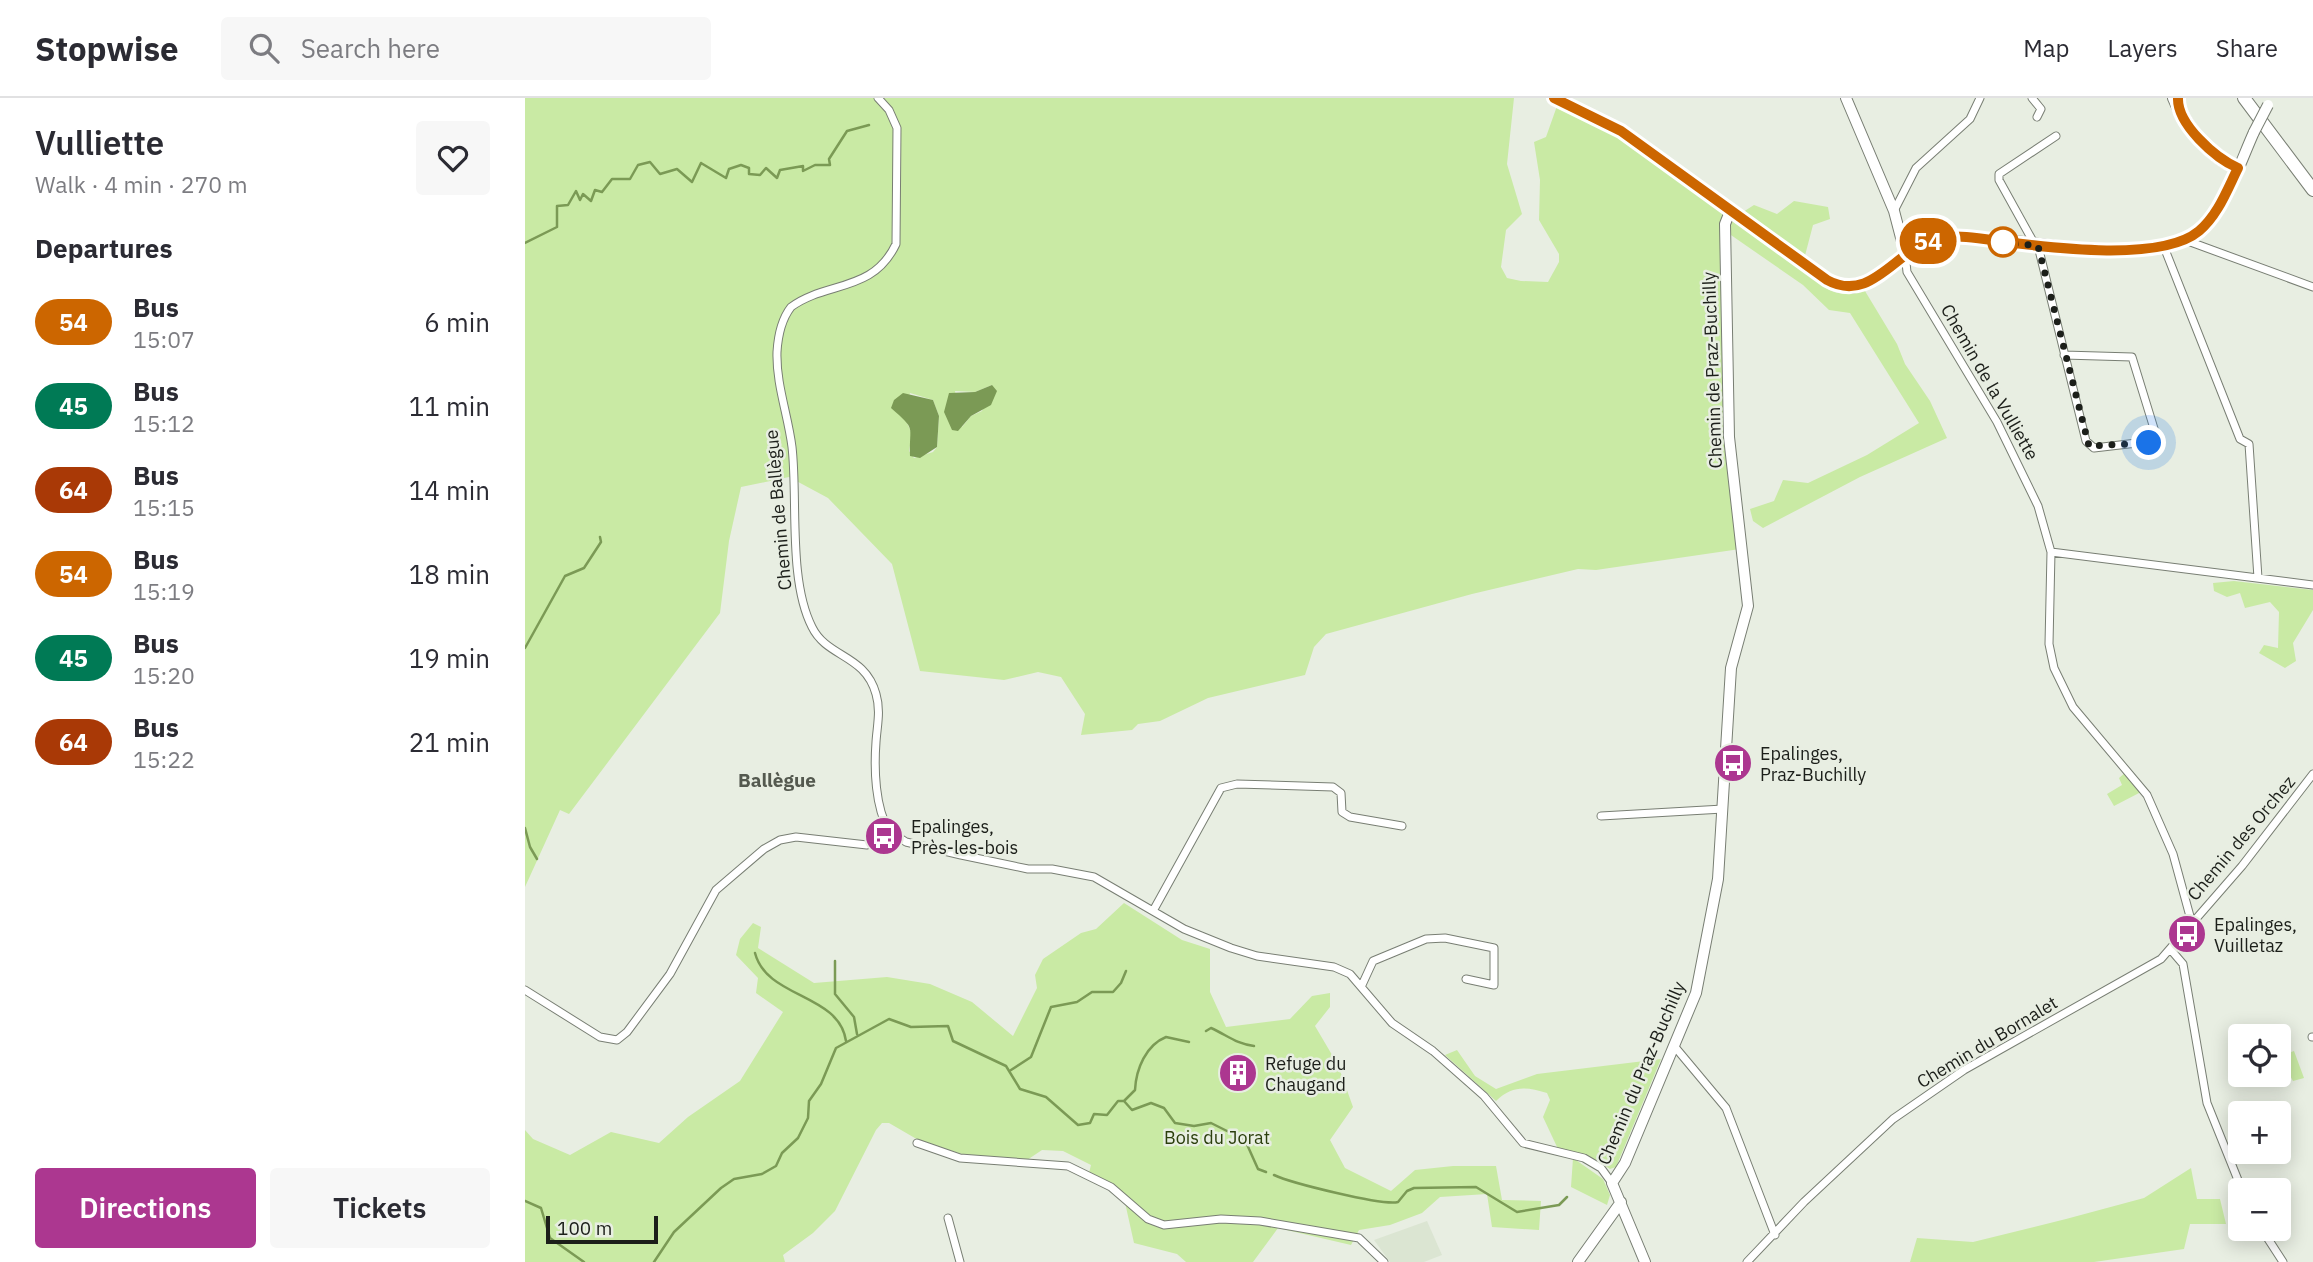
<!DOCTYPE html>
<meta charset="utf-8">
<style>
:root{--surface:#fff;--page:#f7f7f7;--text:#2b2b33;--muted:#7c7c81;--line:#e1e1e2;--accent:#ac3790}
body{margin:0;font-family:"IBM Plex Sans",sans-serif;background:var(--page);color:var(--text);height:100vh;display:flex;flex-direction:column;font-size:26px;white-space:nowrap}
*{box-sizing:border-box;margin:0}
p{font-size:23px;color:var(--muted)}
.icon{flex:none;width:38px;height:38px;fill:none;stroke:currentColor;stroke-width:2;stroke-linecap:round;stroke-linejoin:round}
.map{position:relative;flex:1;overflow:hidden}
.drawer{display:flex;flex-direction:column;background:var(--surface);width:525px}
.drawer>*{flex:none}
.badge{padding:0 14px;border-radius:23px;font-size:24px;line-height:46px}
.buttons{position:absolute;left:1703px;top:926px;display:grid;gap:14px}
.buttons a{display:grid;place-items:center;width:63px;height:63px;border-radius:7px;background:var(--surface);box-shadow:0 4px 18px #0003;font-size:35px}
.scale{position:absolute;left:21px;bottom:18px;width:112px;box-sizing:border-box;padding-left:7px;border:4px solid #1c1f1a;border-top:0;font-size:19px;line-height:24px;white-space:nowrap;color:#1c1f1a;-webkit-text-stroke:5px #e8eee2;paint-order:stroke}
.you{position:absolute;width:35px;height:35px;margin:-18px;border:5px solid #fff;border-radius:50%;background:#1a73e8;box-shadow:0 0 0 10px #1a73e833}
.map>.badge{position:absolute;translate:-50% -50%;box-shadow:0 0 0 4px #fff}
h2{padding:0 35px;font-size:26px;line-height:63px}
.round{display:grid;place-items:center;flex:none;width:74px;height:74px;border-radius:7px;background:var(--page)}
.summary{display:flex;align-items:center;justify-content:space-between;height:119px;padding:0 35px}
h1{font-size:33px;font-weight:600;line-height:52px}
.action{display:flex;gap:14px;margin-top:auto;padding:14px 35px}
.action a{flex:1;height:80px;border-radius:7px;background:var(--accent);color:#fff;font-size:28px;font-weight:600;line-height:80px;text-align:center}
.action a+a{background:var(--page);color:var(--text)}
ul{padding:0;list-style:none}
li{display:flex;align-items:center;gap:21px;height:84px;padding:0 35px}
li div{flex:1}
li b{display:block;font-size:26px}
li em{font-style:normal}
li .badge{min-width:77px;font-weight:700;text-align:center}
header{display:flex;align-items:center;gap:42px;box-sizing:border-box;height:98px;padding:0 35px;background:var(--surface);border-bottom:2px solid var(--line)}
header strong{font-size:33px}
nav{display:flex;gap:38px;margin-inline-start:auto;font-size:24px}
.search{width:490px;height:63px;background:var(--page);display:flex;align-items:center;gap:18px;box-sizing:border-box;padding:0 24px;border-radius:7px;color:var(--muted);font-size:26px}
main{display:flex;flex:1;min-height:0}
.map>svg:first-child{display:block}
.built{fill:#dbe5d2}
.green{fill:#c9eaa4;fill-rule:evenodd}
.water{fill:#7b9a55}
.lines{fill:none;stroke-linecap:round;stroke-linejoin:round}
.stream{stroke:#7b9a55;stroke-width:2.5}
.street-casing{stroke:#787e73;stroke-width:9}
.secondary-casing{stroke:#787e73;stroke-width:12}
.primary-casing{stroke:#787e73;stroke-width:14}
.street{stroke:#fff;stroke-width:7}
.secondary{stroke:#fff;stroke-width:10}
.primary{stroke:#fff;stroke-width:12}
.secondary-bridge-casing{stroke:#787e73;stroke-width:12;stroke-linecap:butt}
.secondary-bridge{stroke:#fff;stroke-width:10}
.line-casing{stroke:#fff;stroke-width:16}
.line{stroke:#c60;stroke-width:10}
.walk{stroke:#1c1f1a;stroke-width:7;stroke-dasharray:0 12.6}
.stop-dot{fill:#fff;stroke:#c60;stroke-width:3.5}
.labels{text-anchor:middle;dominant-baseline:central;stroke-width:5;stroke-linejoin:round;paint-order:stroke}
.street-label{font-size:18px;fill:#1c1f1a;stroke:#e8eee2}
.poi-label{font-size:18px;fill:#1c1f1a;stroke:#e8eee2;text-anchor:start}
.park-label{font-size:18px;fill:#2b3f0c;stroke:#e8eee2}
.neighbourhood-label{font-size:19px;font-weight:bold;fill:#54594f;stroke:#e8eee2}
</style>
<header>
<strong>Stopwise</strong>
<div class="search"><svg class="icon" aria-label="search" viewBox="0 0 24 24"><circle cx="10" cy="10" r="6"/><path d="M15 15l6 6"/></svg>Search here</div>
<nav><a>Map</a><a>Layers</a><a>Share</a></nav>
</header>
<main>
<section class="drawer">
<div class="summary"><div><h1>Vulliette</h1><p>Walk · 4 min · 270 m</p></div><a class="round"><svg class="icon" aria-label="heart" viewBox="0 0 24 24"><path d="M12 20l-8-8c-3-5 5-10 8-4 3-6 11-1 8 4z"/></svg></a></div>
<h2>Departures</h2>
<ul>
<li><span class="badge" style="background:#c60;color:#fff">54</span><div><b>Bus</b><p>15:07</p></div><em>6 min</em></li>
<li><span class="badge" style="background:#007a55;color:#fff">45</span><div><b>Bus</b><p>15:12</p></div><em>11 min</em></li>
<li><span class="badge" style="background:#a93906;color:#fff">64</span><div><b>Bus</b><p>15:15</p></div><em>14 min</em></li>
<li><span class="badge" style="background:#c60;color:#fff">54</span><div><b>Bus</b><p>15:19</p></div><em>18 min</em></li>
<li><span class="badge" style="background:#007a55;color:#fff">45</span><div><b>Bus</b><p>15:20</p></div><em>19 min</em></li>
<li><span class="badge" style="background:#a93906;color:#fff">64</span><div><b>Bus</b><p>15:22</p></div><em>21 min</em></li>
</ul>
<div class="action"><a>Directions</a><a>Tickets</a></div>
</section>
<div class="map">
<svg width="1788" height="1164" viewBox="0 0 1788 1164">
<rect width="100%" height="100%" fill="#e8eee2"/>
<path class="built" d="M902,1123L917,1157L899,1164H865L849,1142Z"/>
<path class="green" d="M0,0H989L982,66L997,116L981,132L976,169L982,180L996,183L1023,184L1034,164V156L1014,122L1015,82L1009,44L1021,39L1032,8L1068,22L1199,116L1215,451L1071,472L1053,471L947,496L801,536L789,549L780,577L683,600L635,623L613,626L607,632L556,637L560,616L536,579L513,574L479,582L395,573L367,466L303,400L264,379L216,389L204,443L195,515L44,716L35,712L0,789ZM467,287L457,313L446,318L437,329L430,293L450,294ZM385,295L408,302L414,318L412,349L408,354L389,360L384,353L387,336L379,318Z
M1269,103L1303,109L1305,121L1288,127L1277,169C1300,191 1308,201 1340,193L1372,246L1380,266L1405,303L1422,340L1335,379L1238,430L1228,423L1225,411L1249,403L1258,382L1283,385L1342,357L1394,325L1325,215L1304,212L1278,187L1203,135L1207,121L1229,107L1252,116Z
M1709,483L1788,492V512L1768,545L1771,563L1760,570L1734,555L1739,547L1753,550L1754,514L1745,504L1720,510L1715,495L1702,499L1689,493L1688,485Z
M1601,674L1616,694L1589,708L1582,696L1597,687L1594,680Z
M599,805L657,842L685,851V894L701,929L765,921L787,898L805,895V909L790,928L813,967L828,1009L805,1042L820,1070L866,1093L890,1072L928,1068H971L977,1102L1016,1103L1014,1132L967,1129L962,1096L915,1099L897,1115L865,1127L834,1132L826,1147L753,1130L728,1164H661L652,1156L609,1145L599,1100L563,1079L566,1067L538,1053L517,1052L502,1062L437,1056L395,1043L364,1025H357L351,1032L310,1113L288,1135L258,1157L260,1164H0V1032L8,1041L45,1057L86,1034L134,1045L163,1019L215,983L258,914L231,895L233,880L211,857L215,841L228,825L236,829L233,850L289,885L362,879L405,886L447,904L488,938L512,890L510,877L518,861L556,835L571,831Z
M932,952L950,978L971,991L1012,976L1136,961L1091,1069L1085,1071L1071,1062L1033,1051L1018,1019L1025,1002L1022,995C1001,989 988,987 971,1003L920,957Z
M1769,953L1779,980L1768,983L1754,958Z
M1048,1060L1078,1081L1085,1097L1082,1107L1046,1089Z
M1666,1070L1672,1101H1695L1701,1126H1665L1659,1151L1569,1164H1385L1392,1140L1448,1144L1541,1121L1619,1100Z"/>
<path class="water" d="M467,287L472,293L466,307L446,318L433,333L427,332L419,314L424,295L450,294Z
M378,295L408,302L414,318L412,349L395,360L385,358C384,326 392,333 366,310L369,302Z"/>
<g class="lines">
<path class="stream" d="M0,145L32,129V108L43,107L51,93L55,102L58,96L66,103L70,92L77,94L87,81H105L113,67L125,64L135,76L152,71L167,84L176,65L201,80L204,71L216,67L224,70V76L235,77L241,70L252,80L255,72L278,68V73L290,67H305L304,61L322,33L344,27
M0,550L40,478L59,470L76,444L75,439
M0,730L5,749L12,761
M230,855C242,901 314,895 321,943
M310,863V896L329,919L332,936
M681,933L686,930C702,937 711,946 729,948
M486,972L506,959L526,909L552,904L567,894H588L596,885L601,873
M599,1003L610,992C611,971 621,947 641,939L664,944
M749,1077C766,1085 858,1108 873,1104L882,1093L889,1090L951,1089L992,1114L1034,1107L1042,1099
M0,1103L16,1110L25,1140L59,1164
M129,1164L149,1134L196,1090L209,1081L237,1076L251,1068L257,1055L273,1040L283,1020L284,1003L296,986L311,950L364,921L386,929L423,928L428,943L481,968L495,991L521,999L553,1027L565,1025L569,1016L582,1017L593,1003H599L607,1012L626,1005L639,1010L650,1025L669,1028L686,1025L720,1042L733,1071L741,1074"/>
<defs>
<path id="street" d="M353,0L364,12L372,30L371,146C348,195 301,183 266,209C256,222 253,237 252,254C251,286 263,317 267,349C273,401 263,482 287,529C302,560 340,556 351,596C356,613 352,628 351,644C349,671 350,709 364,733L381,744L436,757L503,771H527L569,779L659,831L706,850L732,858L809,869L825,876L867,925L908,953L959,998L998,1045L1059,1060L1076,1070L1087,1085
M1507,0L1516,11L1512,19
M1369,113L1391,70L1445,21L1455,0
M1660,142L1788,189
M1510,147L1474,82V76L1531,38
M1513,148L1561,343L1569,350L1629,343L1631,337L1607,259L1539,257
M1639,149L1715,341L1724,346L1733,480
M1380,155L1382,174L1472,324L1513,408L1526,454L1524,546L1529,570L1548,609L1622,697L1648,756L1666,822
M1526,454L1788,487
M1076,718L1198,711
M628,813L696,690L712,686L808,689L816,695L817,714L825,719L877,728
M1646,852L1658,866L1682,1005L1717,1092
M837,887L848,863L901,841L920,840L969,850V887L941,881
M0,892L75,939L92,942L102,934L145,876L191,792L239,751L255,742L271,739L342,747L370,739
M1787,939H1788
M1150,949L1201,1010L1250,1137
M392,1045L435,1060L543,1068L586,1089L623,1121L639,1127L696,1121L735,1123L834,1140L859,1164
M423,1120L435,1164
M1736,1130L1758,1164
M1222,1164L1279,1104L1368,1021L1439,972L1636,861L1717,768L1788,676"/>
<path id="secondary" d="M1029,0L1095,33L1302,182L1325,190C1362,186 1379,145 1417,140C1484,130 1626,182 1679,128C1703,104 1715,65 1729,34
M1321,0L1369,113L1380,155
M1053,1164L1096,1104
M1120,1164L1087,1085L1100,1065L1171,895L1193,781L1206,570L1223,508L1204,339L1200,126L1206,111"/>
<path id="primary" d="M1649,0C1661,30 1683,57 1712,70
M1719,0L1788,92"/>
</defs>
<use href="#street" class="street-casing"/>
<use href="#secondary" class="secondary-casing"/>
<use href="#primary" class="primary-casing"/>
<use href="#street" class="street"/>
<use href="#secondary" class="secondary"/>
<use href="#primary" class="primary"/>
<defs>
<path id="secondary-bridge" d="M1729,34L1743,7"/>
</defs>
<use href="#secondary-bridge" class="secondary-bridge-casing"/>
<use href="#secondary-bridge" class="secondary-bridge"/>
</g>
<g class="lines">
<defs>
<path id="line" d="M1029,0L1096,33L1302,182C1347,207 1372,149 1413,140C1435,136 1459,141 1481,144C1528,150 1637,164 1674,133C1693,117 1702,92 1713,70C1690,60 1652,26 1653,0"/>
</defs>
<use href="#line" class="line-casing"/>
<use href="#line" class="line"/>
<path class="walk" d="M1478,144L1513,148L1564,348L1624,345"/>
</g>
<defs>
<symbol id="bus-disc" viewBox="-11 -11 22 22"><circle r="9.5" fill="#ac3790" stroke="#e8eee2"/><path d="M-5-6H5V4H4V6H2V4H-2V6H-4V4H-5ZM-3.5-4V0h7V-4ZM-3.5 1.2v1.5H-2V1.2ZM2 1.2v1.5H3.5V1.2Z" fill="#fff"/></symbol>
<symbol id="building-disc" viewBox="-11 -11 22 22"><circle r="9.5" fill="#ac3790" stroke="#e8eee2"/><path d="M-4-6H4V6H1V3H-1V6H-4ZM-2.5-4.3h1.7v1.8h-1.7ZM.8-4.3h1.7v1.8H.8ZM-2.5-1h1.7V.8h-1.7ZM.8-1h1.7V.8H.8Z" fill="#fff"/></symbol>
</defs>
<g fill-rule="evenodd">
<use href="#bus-disc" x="1186" y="643" width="44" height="44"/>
<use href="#bus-disc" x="337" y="716" width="44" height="44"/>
<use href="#bus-disc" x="1640" y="814" width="44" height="44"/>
<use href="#building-disc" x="691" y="953" width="44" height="44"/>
</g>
<circle class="stop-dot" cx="1478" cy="144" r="14"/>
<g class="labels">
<g class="street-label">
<text transform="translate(1187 272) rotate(-92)">Chemin de Praz-Buchilly</text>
<text transform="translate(1465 284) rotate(60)">Chemin de la Vulliette</text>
<text transform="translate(253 412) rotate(-95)">Chemin de Ballègue</text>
<text transform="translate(1716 740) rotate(-50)">Chemin des Orchez</text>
<text transform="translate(1462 944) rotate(-31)">Chemin du Bornalet</text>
<text transform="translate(1116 975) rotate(-67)">Chemin du Praz-Buchilly</text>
</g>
<g class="poi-label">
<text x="1235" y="655">Epalinges,<tspan x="1235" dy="21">Praz-Buchilly</tspan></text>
<text x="386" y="728">Epalinges,<tspan x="386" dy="21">Près-les-bois</tspan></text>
<text x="1689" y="826">Epalinges,<tspan x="1689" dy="21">Vuilletaz</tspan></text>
<text x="740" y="965">Refuge du<tspan x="740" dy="21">Chaugand</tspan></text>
</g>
<g class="park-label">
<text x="692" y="1039">Bois du Jorat</text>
</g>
<g class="neighbourhood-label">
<text x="252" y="682">Ballègue</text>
</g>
</g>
</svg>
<div class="buttons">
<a><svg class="icon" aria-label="locate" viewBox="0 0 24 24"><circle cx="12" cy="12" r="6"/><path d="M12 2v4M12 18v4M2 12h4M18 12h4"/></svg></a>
<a>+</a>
<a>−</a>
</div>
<div class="scale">100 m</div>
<div class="you" style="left:1624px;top:345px"></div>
<b class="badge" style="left:1403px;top:143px;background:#c60;color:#fff">54</b>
</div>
</main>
